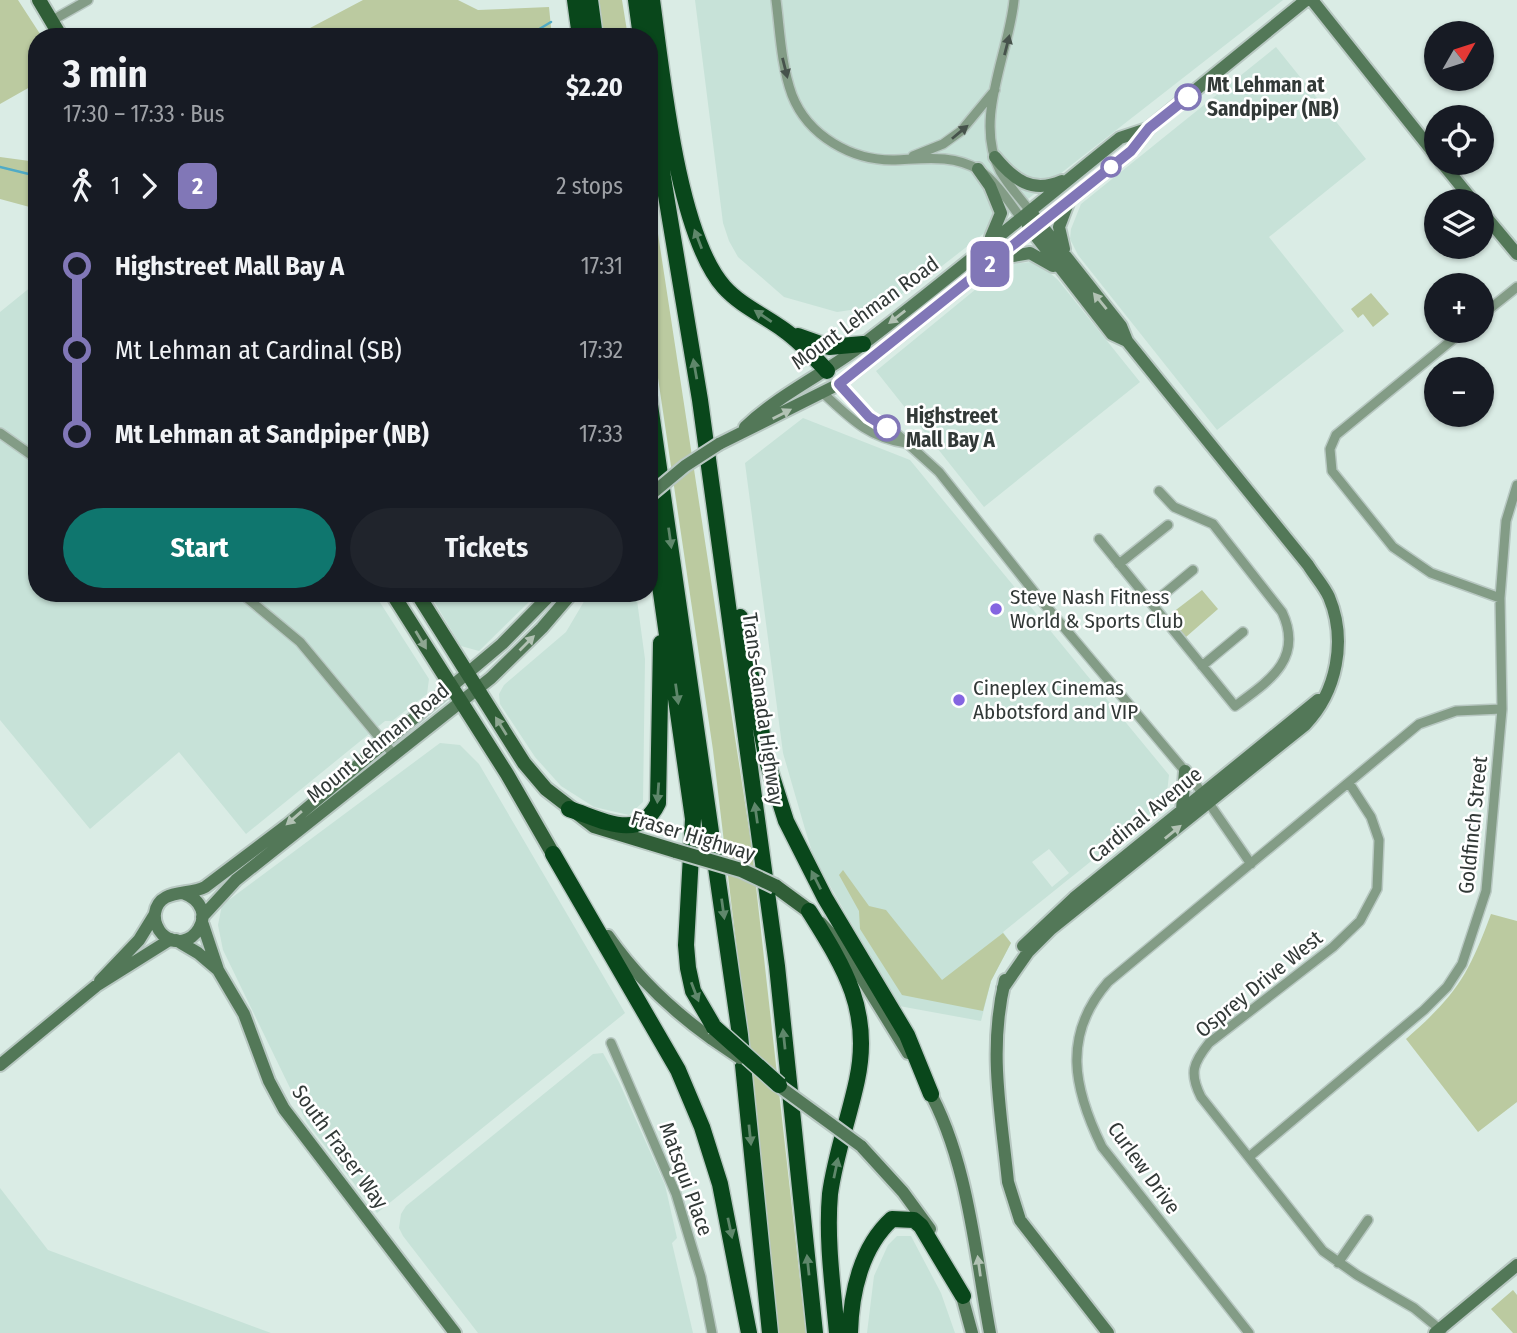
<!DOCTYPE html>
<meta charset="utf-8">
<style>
:root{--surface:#171b24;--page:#20242c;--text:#f1f3f6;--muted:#9ea1a6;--accent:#0f766e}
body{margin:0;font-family:"Fira Sans Condensed",sans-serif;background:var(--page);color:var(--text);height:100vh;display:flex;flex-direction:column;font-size:26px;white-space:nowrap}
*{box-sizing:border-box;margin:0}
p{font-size:23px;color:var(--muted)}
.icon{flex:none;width:38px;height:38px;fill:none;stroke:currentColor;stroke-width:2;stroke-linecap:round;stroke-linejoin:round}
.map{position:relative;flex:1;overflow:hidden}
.sheet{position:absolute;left:28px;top:28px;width:630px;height:574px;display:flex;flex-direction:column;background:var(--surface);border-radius:28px;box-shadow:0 2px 5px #0004}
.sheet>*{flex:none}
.badge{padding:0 14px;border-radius:10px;font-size:24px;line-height:46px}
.needle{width:46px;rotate:51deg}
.tools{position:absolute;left:1424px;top:21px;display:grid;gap:14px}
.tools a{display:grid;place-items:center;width:70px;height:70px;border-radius:50%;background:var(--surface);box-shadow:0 2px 5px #0004;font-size:35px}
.map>.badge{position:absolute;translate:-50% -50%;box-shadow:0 0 0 4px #fff}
.legs{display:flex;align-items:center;gap:10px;height:77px;padding:0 35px;font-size:23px}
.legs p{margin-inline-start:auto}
.overview{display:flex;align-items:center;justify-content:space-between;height:119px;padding:0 35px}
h1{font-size:38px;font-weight:700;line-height:52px}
.cta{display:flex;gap:14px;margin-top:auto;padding:14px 35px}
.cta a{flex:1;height:80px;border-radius:42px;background:var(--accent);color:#fff;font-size:28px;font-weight:700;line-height:80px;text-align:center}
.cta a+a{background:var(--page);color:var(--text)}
ul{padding:0 35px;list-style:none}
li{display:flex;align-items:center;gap:24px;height:84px;font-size:26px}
li i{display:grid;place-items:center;width:10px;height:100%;margin:0 9px;background:currentColor}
li i::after{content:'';width:18px;height:18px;margin:-9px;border:5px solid;border-radius:50%;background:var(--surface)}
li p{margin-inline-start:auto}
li:first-child i{background:linear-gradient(#0000 50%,currentColor 0)}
li:last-child i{background:linear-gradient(currentColor 50%,#0000 0)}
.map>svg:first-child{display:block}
.built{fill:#c7e2d8;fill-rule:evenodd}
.green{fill:#bbcaa0}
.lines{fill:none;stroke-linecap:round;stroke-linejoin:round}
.stream{stroke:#50abc6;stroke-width:2.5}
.street-casing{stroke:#b8c8c2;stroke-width:12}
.secondary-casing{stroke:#b8c8c2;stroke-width:16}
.primary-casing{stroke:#b8c8c2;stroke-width:18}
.highway-casing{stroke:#b8c8c2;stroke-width:19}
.street{stroke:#839c86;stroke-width:9}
.secondary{stroke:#537858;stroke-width:12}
.primary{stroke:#305e37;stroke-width:14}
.highway{stroke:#09471b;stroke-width:16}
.secondary-bridge-casing{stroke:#b8c8c2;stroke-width:16;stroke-linecap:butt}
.primary-bridge-casing{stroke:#b8c8c2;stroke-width:18;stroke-linecap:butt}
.highway-bridge-casing{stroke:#b8c8c2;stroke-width:19;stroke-linecap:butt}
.secondary-bridge{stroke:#537858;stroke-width:12}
.primary-bridge{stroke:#305e37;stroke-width:14}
.highway-bridge{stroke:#09471b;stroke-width:16}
.oneway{fill:#46524b}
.oneway2{fill:#5f876b}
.oneway3{fill:#b2c2b4}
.oneway4{fill:#8da691}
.line-1-casing{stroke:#fff;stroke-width:16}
.line-1{stroke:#8177b7;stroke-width:10}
.stop-1-dot{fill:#fff;stroke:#8177b7;stroke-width:3.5}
.poi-dot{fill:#8465e1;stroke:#fff;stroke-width:2.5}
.labels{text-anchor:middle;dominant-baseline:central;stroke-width:5;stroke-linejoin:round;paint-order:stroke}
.stop-label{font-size:21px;font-weight:bold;fill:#323937;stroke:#fff;text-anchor:start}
.street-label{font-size:21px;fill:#323937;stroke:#fff}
.poi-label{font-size:21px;fill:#323937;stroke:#fff;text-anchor:start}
</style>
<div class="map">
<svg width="1517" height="1333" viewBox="0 0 1517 1333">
<rect width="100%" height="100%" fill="#daece5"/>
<path class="built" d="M695,0H1283L942,266L893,300L878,306L837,312L784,297L738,257L729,241L723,223Z
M1276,47L1366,159L1269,237L1344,331L1217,430L1078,255L1070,239L1071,229L1081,204Z
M1030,262L1040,264L1058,280L1140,382L984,507L876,371L998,271L1013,264Z
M37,282V593H374L429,679L427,694L392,721H385L246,834L179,752L90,829L0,720V312Z
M803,418L910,460L1169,775L1166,801L1003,932L1011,943L991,981L981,1021L899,1006L814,858L805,829L783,753L745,463ZM1049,849L1069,873L1052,887L1032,862Z
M429,593H538L479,651L461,646Z
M589,593H636L645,659L643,802L629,815L594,807L561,786L535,757L500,704L499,694L504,685L566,632Z
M440,743L460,745L479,764L625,1013L377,1213L307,1123L223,950L218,925L222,905Z
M603,1053L619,1082L665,1185L677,1238L672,1243L693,1333H478L403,1236L399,1228L401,1214L406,1206L593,1054Z
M0,1188L48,1250L271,1333H0Z
M897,1236H911L941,1293L955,1333H867L874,1276L888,1245Z"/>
<path class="green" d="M0,0H18L42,37H37V91L30,87L0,104Z
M363,0H458L478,10L549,7L552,37H293Z
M598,0H622L628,37H604Z
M0,157L37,162V209L0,199Z
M649,175L751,842L806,1333H777L748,1043L713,750L649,317Z
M1371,293L1389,314L1373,327L1363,314L1358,318L1351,309Z
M1202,590L1218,609L1186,637L1168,616Z
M843,870L869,906L886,910L942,980L1003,933L1011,943L991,981L983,1011L902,995L860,929L859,911L839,875Z
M1491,914L1517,921V1102L1478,1132L1406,1039C1456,995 1468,976 1491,914Z
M1513,1290L1517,1295V1333H1513L1491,1309Z"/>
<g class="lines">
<path class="stream" d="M526,37L551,22
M0,167L37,176"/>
<defs>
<path id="street" d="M776,0C780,31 781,65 792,95C808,136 852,161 895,160C923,159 953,154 979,170C996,181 1009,202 1021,218
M1014,0C1009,54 973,119 1000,171C1008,185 1020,198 1030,211
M51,21L88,0
M913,156L943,144L961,131L995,90
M1482,315L1517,287
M1463,331L1336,435L1330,449L1332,471L1393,547L1431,573L1500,598
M839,384L869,417L897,434L939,472L1035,593L1195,783L1251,864
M824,394C850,418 869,438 906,443
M0,433L37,459
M1099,539L1235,706C1269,681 1304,659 1282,612L1213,524L1174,507L1159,491
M1119,564L1168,525
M241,593L300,642L394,755
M1152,604L1193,570
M1202,666L1243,632
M1349,783L1371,817L1379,840L1377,889L1360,921L1333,947L1209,1043C1193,1063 1189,1073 1201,1097L1323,1251L1357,1275L1414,1308L1442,1331
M611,1043L676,1194L701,1277L712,1333
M1249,1157L1424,1010L1447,987L1462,964L1486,891L1502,709L1500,598L1506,521L1517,485
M1338,1263L1368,1220
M1249,1333L1102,1147C1073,1088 1062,1035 1108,982L1419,724L1456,711L1502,709"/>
<path id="secondary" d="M1312,0L1437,157
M995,157C1014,180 1032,194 1062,181
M1442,163L1473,201
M978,169L990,186L1001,213L991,237
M1482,212L1517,254
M1028,226L1112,334L1127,341
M1064,249L1059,227L1068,203
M1002,258L1030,253L1053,266
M745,427C780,394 824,374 862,345C950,278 1034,207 1120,138L1147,129
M719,444L839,384L1131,151L1149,128L1306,0
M1182,810L1185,771
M183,893C225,908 190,960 162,934C157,928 154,921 155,913C159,888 188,896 205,887L287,825L502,644L552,593
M202,917L236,880L491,678L542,628L572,593
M202,922L218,970L244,1014L269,1081L284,1109L455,1333
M821,923L842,946L908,1053
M608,936C636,976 671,1010 712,1039
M176,940L198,953L218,970
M1023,946L1074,898L1318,700
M1005,980C988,1050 1001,1112 1008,1182L1020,1220L1108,1333
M100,981L139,940L155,914
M1003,988L1028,952L1051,929L1305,725C1337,692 1347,640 1329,597C1324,586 1314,575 1308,565L1127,341L1121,326L1030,211
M0,1065L96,986L171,939
M927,1087C968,1159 975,1253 990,1333
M861,1146L903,1192L930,1229
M960,1289L972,1333
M1435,1333L1517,1265"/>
<path id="primary" d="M39,0L61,37
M392,593L507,774L553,854
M417,593L524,763L546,789L594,826L676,851
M775,886L809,911"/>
<path id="highway" d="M575,0L580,37
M590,0L595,37
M636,0L641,37
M652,0C662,72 677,234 724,287C740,305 765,316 784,330C801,342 813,356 827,371
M649,93L700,400L777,966L815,1333
M798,336L829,347L863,344
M649,398L740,1035L770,1333
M649,508L693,819L686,945L688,968L693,991L714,1027
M740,617L767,761L786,821L825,898L907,1035L931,1094
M569,809C601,819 639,843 658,803L661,643
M553,854L678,1070L702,1127L720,1184L749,1333
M809,911C844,967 872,1010 857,1080C849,1118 835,1156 830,1194C826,1239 833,1288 837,1333
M850,1333C851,1293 861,1247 892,1219L914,1220L921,1226L963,1296"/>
</defs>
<use href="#street" class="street-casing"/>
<use href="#secondary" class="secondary-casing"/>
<use href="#primary" class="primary-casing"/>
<use href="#highway" class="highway-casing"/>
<use href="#street" class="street"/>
<use href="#secondary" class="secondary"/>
<use href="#primary" class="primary"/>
<use href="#highway" class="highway"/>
<defs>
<path id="secondary-bridge" d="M649,496L685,466L719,444
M712,1039L740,1058
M772,1081L861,1146"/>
<path id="primary-bridge" d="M676,851L741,870L775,886"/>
<path id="highway-bridge" d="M714,1027L779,1085"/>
</defs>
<use href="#secondary-bridge" class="secondary-bridge-casing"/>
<use href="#primary-bridge" class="primary-bridge-casing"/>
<use href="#highway-bridge" class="highway-bridge-casing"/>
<use href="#secondary-bridge" class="secondary-bridge"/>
<use href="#primary-bridge" class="primary-bridge"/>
<use href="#highway-bridge" class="highway-bridge"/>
</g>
<defs><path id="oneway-solid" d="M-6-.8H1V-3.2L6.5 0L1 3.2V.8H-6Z" transform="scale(1.75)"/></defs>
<g class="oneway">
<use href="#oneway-solid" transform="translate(1007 45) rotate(-76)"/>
<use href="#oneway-solid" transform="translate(785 68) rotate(76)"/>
<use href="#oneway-solid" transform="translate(960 132) rotate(-40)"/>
</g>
<g class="oneway2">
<use href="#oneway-solid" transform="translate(698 239) rotate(-111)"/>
<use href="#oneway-solid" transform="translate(763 316) rotate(-146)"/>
<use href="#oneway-solid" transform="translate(695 369) rotate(-100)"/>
<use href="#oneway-solid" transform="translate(670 538) rotate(82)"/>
<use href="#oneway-solid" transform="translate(677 694) rotate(82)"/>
<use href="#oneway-solid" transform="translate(658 793) rotate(94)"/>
<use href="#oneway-solid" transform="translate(756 813) rotate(-98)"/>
<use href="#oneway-solid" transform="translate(816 880) rotate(-117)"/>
<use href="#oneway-solid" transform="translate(723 909) rotate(82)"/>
<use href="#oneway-solid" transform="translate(695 992) rotate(69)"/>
<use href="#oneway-solid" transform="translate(784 1039) rotate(-96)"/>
<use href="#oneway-solid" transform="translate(750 1135) rotate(84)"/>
<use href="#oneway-solid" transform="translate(836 1168) rotate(-78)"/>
<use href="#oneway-solid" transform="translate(730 1228) rotate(78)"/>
<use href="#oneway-solid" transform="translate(808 1265) rotate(-96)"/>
</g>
<g class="oneway3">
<use href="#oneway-solid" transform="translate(1100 301) rotate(-129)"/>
<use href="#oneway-solid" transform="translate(897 317) rotate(142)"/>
<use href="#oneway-solid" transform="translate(782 414) rotate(-27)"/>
<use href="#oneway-solid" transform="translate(527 643) rotate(-45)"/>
<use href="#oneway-solid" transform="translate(294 818) rotate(139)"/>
<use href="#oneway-solid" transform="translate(1173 832) rotate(-39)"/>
<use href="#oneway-solid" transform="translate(979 1266) rotate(-98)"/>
</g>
<g class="oneway4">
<use href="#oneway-solid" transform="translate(421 640) rotate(59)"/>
<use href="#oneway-solid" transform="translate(501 726) rotate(-122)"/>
</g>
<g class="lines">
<defs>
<path id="line-1" d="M887,428L869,417L839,384L1131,151L1149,128L1188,97"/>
</defs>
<use href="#line-1" class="line-1-casing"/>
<use href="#line-1" class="line-1"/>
</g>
<g class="stop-1-dot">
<circle cx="1188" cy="97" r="12"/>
<circle cx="1111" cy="167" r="9"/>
<circle cx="887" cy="428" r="12"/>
</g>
<g class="poi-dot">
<circle cx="996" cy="609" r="7"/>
<circle cx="959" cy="700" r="7"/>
</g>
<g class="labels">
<g class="stop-label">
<text x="1207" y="85">Mt Lehman at<tspan x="1207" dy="24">Sandpiper (NB)</tspan></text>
<text x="906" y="416">Highstreet<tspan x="906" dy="24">Mall Bay A</tspan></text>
</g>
<g class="street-label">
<text transform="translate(865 313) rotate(-36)">Mount Lehman Road</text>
<text transform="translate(763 709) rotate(82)">Trans-Canada Highway</text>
<text transform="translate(378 743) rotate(-39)">Mount Lehman Road</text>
<text transform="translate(1145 815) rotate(-39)">Cardinal Avenue</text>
<text transform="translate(1473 825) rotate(-84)">Goldfinch Street</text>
<text transform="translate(693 836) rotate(17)">Fraser Highway</text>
<text transform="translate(1259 984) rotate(-39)">Osprey Drive West</text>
<text transform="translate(340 1147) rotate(54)">South Fraser Way</text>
<text transform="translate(1144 1168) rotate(54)">Curlew Drive</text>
<text transform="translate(686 1179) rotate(70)">Matsqui Place</text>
</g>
<g class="poi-label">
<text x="1010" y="597">Steve Nash Fitness<tspan x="1010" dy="24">World &amp; Sports Club</tspan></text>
<text x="973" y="688">Cineplex Cinemas<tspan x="973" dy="24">Abbotsford and VIP</tspan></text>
</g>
</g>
</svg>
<div class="tools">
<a><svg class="needle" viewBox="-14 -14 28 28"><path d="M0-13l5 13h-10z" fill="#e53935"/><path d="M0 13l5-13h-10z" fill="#9ea1a6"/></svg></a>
<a><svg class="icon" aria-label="locate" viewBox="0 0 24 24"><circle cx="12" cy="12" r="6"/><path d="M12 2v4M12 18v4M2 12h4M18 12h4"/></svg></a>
<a><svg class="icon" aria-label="layers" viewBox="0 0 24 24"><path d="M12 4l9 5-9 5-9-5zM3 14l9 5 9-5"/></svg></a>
<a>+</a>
<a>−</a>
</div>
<b class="badge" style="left:990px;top:264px;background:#8177b7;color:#fff">2</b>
<section class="sheet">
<div class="overview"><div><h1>3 min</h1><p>17:30 – 17:33 · Bus</p></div><b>$2.20</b></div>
<div class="legs"><svg class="icon" aria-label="walk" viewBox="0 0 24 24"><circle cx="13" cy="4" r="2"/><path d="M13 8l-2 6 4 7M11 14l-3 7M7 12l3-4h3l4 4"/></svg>1<svg class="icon" aria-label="forward" viewBox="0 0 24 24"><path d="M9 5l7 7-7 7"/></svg><b class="badge" style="background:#8177b7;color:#fff">2</b><p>2 stops</p></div>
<ul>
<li><i style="color:#8177b7"></i><b>Highstreet Mall Bay A</b><p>17:31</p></li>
<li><i style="color:#8177b7"></i><span>Mt Lehman at Cardinal (SB)</span><p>17:32</p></li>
<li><i style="color:#8177b7"></i><b>Mt Lehman at Sandpiper (NB)</b><p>17:33</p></li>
</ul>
<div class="cta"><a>Start</a><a>Tickets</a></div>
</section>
</div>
